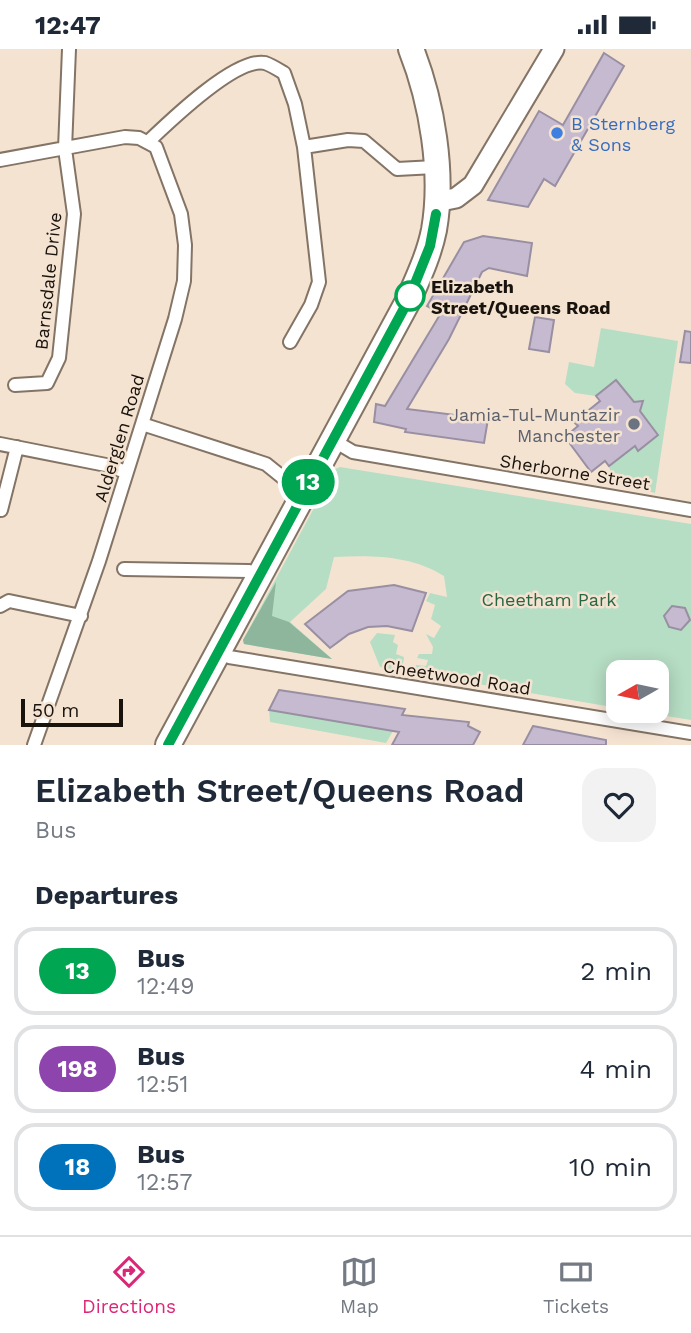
<!DOCTYPE html>
<style>
:root{--surface:#fff;--page:#f2f2f3;--text:#1f2937;--muted:#747a83;--line:#e0e1e3;--accent:#db2777}
body{margin:0;font-family:"Work Sans",sans-serif;background:var(--page);color:var(--text);height:100vh;display:flex;flex-direction:column;font-size:26px;white-space:nowrap}
*{box-sizing:border-box;margin:0}
p{font-size:23px;color:var(--muted)}
.icon{flex:none;width:38px;height:38px;fill:none;stroke:currentColor;stroke-width:2;stroke-linecap:round;stroke-linejoin:round}
.map{position:relative;height:696px;overflow:hidden}
.panel{display:flex;flex-direction:column;background:var(--surface);flex:1}
.panel>*{flex:none}
.badge{padding:0 14px;border-radius:23px;font-size:24px;line-height:46px}
.needle{width:46px;rotate:261deg}
.controls{position:absolute;left:606px;top:611px;display:grid;gap:14px}
.controls a{display:grid;place-items:center;width:63px;height:63px;border-radius:14px;background:var(--surface);box-shadow:0 4px 18px #0003;font-size:35px}
.scale{position:absolute;left:21px;bottom:18px;width:102px;box-sizing:border-box;padding-left:7px;border:4px solid #19130d;border-top:0;font-size:19px;line-height:24px;white-space:nowrap;color:#19130d;-webkit-text-stroke:5px #f5e3d2;paint-order:stroke}
.map>.badge{position:absolute;translate:-50% -50%;box-shadow:0 0 0 4px #fff}
h2{padding:0 35px;font-size:26px;line-height:63px}
.round{display:grid;place-items:center;flex:none;width:74px;height:74px;border-radius:21px;background:var(--page)}
.headline{display:flex;align-items:center;justify-content:space-between;height:119px;padding:0 35px}
h1{font-size:33px;font-weight:600;line-height:52px}
ul{padding:0;list-style:none}
li{display:flex;align-items:center;gap:21px;height:88px;margin:0 14px 10px;padding:0 21px;border:4px solid var(--line);border-radius:21px}
li div{flex:1}
li b{display:block;font-size:26px}
li em{font-style:normal}
li .badge{min-width:77px;font-weight:700;text-align:center}
.status{display:flex;justify-content:space-between;align-items:center;height:49px;padding:0 35px;background:var(--surface);direction:ltr}
.status svg{height:19px;fill:currentColor}
.dock{display:flex;justify-content:space-around;align-items:center;height:98px;border-top:2px solid var(--line);background:var(--surface);font-size:19px;color:var(--muted)}
.dock a{display:grid;justify-items:center;gap:4px}
.dock .current{color:var(--accent)}
.map>svg:first-child{display:block}
.green{fill:#b6dec4}
.forest{fill:#8eb69c}
.building{fill:#c5bacf;stroke:#998fa2;stroke-width:2}
.lines{fill:none;stroke-linecap:round;stroke-linejoin:round}
.street-casing{stroke:#847465;stroke-width:16}
.secondary-casing{stroke:#847465;stroke-width:23}
.highway-casing{stroke:#847465;stroke-width:28}
.street{stroke:#fff;stroke-width:12}
.secondary{stroke:#fff;stroke-width:19}
.highway{stroke:#fff;stroke-width:24}
.line-casing{stroke:#fff;stroke-width:16}
.line{stroke:#00a651;stroke-width:10}
.shop-dot{fill:#3f7fe0;stroke:#f5e3d2;stroke-width:2.5}
.stop-dot{fill:#fff;stroke:#00a651;stroke-width:3.5}
.worship-dot{fill:#6b7280;stroke:#f5e3d2;stroke-width:2.5}
.labels{text-anchor:middle;dominant-baseline:central;stroke-width:5;stroke-linejoin:round;paint-order:stroke}
.shop-label{font-size:18px;fill:#366cbe;stroke:#f5e3d2;text-anchor:start}
.street-label{font-size:18px;fill:#19130d;stroke:#f5e3d2}
.stop-label{font-size:18px;font-weight:bold;fill:#19130d;stroke:#f5e3d2;text-anchor:start}
.worship-label{font-size:18px;fill:#5b616d;stroke:#f5e3d2;text-anchor:end}
.park-label{font-size:18px;fill:#266643;stroke:#f5e3d2}
</style>
<div class="status"><b>12:47</b><svg viewBox="0 0 49 12"><path d="M0 12V9h3v3zM5 12V6h3v6zM10 12V3h3v9zM15 12V0h3v12zM26 1h20v11H26zM47 4h2v5h-2z"/></svg></div>
<div class="map">
<svg width="691" height="696" viewBox="0 0 691 696">
<rect width="100%" height="100%" fill="#f5e3d2"/>
<path class="green" d="M601,279L678,292L655,444L613,432L609,417L635,397L638,402L658,386L616,331L596,347L575,344L565,335L569,313L594,318Z
M340,418L691,475V671L635,662H656V623H618V659L414,624L416,616L426,617L428,611L417,609L419,605H432L433,598L426,585L434,589L441,577L431,570L435,556L426,552L430,544L447,548L444,527C411,506 371,506 334,508L326,540L290,573L332,610L244,595L243,591L335,420Z
M377,584L395,586L393,593L398,596L396,605L404,608L402,622L380,618L370,593Z
M269,661L393,682L386,694L270,673Z"/>
<path class="forest" d="M276,533L272,567L289,573L332,610L244,595L243,591Z"/>
<path class="building" d="M604,4L624,17L555,137L544,130L528,158L488,151L539,62L563,76Z
M483,187L532,194L527,227L489,219L482,223L449,290L407,360L488,370L484,394L405,383L406,380L374,373L376,355L385,357L441,264L427,257L464,193Z
M535,268L554,271L549,303L529,300Z
M685,282L691,283V314L680,313Z
M616,331L634,353L643,352L640,362L658,386L638,402L635,397L609,417L605,412L591,423L565,388L578,377L574,373L600,352L596,347Z
M394,536L426,544L412,582L387,577L368,578L349,585L330,599L305,575L348,542Z
M672,557L685,559L690,571L681,581L669,578L664,567Z
M279,641L405,660L402,666L469,673L468,677L480,683L473,696H392L399,683L269,661Z
M533,677L606,691V696H523Z"/>
<g class="lines">
<defs>
<path id="street" d="M149,92C170,72 236,8 265,14C271,16 279,21 284,24L295,55L304,98L348,91L364,92L397,120L435,118
M0,111L125,88L139,89L156,98L181,165L185,196L184,232L175,270L99,512L34,696
M290,293L311,256L319,233L304,98
M15,336L47,334L59,309L74,165L65,100L69,0
M142,375L266,415L302,444
M331,390L353,403L691,461
M0,395L106,416L126,423
M1,461L17,398
M124,520L249,522L258,527
M0,557L9,552L81,567
M219,603L229,608L691,684"/>
<path id="secondary" d="M436,153L456,149L473,136L554,0"/>
<path id="highway" d="M168,696L408,252C418,229 429,206 434,181C444,124 432,53 411,0"/>
</defs>
<use href="#street" class="street-casing"/>
<use href="#secondary" class="secondary-casing"/>
<use href="#highway" class="highway-casing"/>
<use href="#street" class="street"/>
<use href="#secondary" class="secondary"/>
<use href="#highway" class="highway"/>
</g>
<g class="lines">
<defs>
<path id="line" d="M168,696L408,252L430,197L436,165"/>
</defs>
<use href="#line" class="line-casing"/>
<use href="#line" class="line"/>
</g>
<circle class="shop-dot" cx="557" cy="84" r="7"/>
<circle class="stop-dot" cx="410" cy="247" r="14"/>
<circle class="worship-dot" cx="634" cy="375" r="7"/>
<g class="labels">
<g class="shop-label">
<text x="571" y="74">B Sternberg<tspan x="571" dy="21">&amp; Sons</tspan></text>
</g>
<g class="street-label">
<text transform="translate(48 232) rotate(-84)">Barnsdale Drive</text>
<text transform="translate(119 389) rotate(-73)">Alderglen Road</text>
<text transform="translate(575 423) rotate(9)">Sherborne Street</text>
<text transform="translate(457 628) rotate(9)">Cheetwood Road</text>
</g>
<g class="stop-label">
<text x="431" y="237">Elizabeth<tspan x="431" dy="21">Street/Queens Road</tspan></text>
</g>
<g class="worship-label">
<text x="620" y="365">Jamia-Tul-Muntazir<tspan x="620" dy="21">Manchester</tspan></text>
</g>
<g class="park-label">
<text x="549" y="550">Cheetham Park</text>
</g>
</g>
</svg>
<div class="controls">
<a><svg class="needle" viewBox="-14 -14 28 28"><path d="M0-13l5 13h-10z" fill="#e53935"/><path d="M0 13l5-13h-10z" fill="#747a83"/></svg></a>
</div>
<div class="scale">50 m</div>
<b class="badge" style="left:308px;top:433px;background:#00a651;color:#fff">13</b>
</div>
<section class="panel">
<div class="headline"><div><h1>Elizabeth Street/Queens Road</h1><p>Bus</p></div><a class="round"><svg class="icon" aria-label="heart" viewBox="0 0 24 24"><path d="M12 20l-8-8c-3-5 5-10 8-4 3-6 11-1 8 4z"/></svg></a></div>
<h2>Departures</h2>
<ul>
<li><span class="badge" style="background:#00a651;color:#fff">13</span><div><b>Bus</b><p>12:49</p></div><em>2 min</em></li>
<li><span class="badge" style="background:#8e44ad;color:#fff">198</span><div><b>Bus</b><p>12:51</p></div><em>4 min</em></li>
<li><span class="badge" style="background:#0072bc;color:#fff">18</span><div><b>Bus</b><p>12:57</p></div><em>10 min</em></li>
</ul>
</section>
<nav class="dock">
<a class="current"><svg class="icon" aria-label="directions" viewBox="0 0 24 24"><path d="M12 3l9 9-9 9-9-9zM9 14v-3h6M13 9l2 2-2 2"/></svg>Directions</a>
<a><svg class="icon" aria-label="map" viewBox="0 0 24 24"><path d="M3 6l6-2 6 2 6-2v14l-6 2-6-2-6 2zM9 4v14M15 6v14"/></svg>Map</a>
<a><svg class="icon" aria-label="tickets" viewBox="0 0 24 24"><path d="M3 7h18v10H3zM15 7v10"/></svg>Tickets</a>
</nav>
